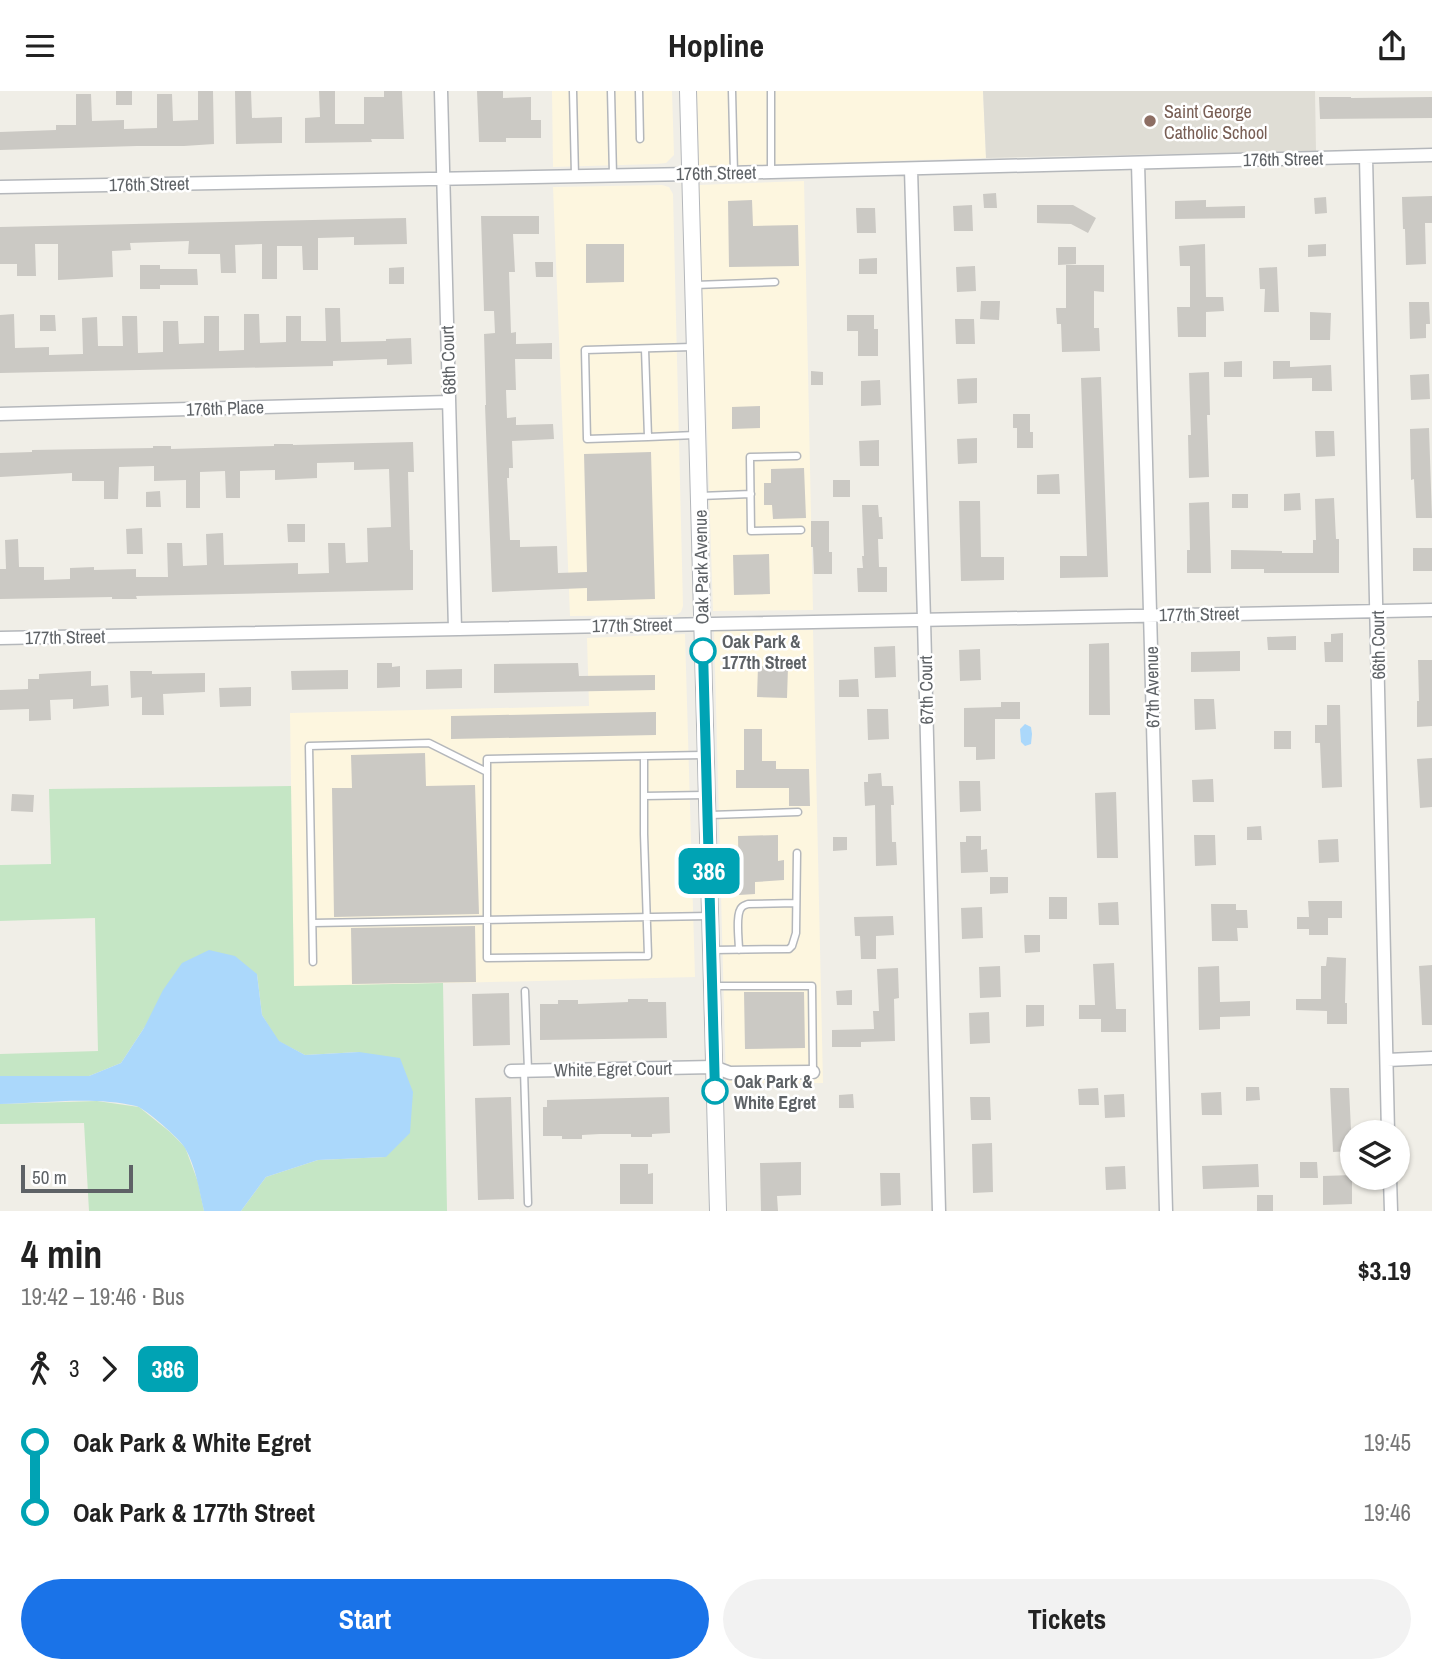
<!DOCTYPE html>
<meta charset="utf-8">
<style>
:root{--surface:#fff;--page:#f2f2f2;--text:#222;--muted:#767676;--accent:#1a73e8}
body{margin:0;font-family:"Archivo Narrow",sans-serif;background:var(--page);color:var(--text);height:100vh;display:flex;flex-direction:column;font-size:26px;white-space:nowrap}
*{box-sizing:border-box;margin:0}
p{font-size:23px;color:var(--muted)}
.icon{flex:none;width:38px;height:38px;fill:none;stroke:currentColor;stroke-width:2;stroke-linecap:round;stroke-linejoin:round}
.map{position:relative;height:1120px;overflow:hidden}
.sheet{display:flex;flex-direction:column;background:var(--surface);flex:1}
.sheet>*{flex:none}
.badge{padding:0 14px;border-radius:10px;font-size:24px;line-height:46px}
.tools{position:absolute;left:1340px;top:1029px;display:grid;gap:14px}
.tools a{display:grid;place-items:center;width:70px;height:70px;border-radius:50%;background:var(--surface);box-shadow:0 2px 5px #0004;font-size:35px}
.scale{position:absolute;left:21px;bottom:18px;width:112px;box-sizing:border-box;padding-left:7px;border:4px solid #5e6266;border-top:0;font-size:19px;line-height:24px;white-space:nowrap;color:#5e6266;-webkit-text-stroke:5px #fff;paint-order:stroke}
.map>.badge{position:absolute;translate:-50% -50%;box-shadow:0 0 0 4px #fff}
.legs{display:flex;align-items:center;gap:10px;height:77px;padding:0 21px;font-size:23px}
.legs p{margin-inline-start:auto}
.overview{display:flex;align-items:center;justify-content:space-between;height:119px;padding:0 21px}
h1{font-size:38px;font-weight:700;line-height:52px}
.action{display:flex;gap:14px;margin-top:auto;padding:14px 21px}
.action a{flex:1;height:80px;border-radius:42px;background:var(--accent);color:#fff;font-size:28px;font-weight:700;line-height:80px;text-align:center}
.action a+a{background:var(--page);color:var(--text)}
ul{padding:0 21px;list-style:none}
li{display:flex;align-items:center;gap:24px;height:70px;font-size:26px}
li i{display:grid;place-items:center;width:10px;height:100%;margin:0 9px;background:currentColor}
li i::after{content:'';width:18px;height:18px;margin:-9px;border:5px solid;border-radius:50%;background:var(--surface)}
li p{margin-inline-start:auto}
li:first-child i{background:linear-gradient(#0000 50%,currentColor 0)}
li:last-child i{background:linear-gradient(currentColor 50%,#0000 0)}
header{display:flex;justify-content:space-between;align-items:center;height:91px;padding:0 21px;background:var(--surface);font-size:32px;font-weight:700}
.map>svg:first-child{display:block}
.commercial{fill:#fdf6df}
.education{fill:#dfddd5}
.green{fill:#c5e6c5}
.water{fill:#abd8fb}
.building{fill:#cbc9c4}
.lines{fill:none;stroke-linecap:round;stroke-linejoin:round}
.service-casing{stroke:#b4b7bb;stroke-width:9}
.minor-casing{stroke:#b4b7bb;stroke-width:15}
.tertiary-casing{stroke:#b4b7bb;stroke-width:18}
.service{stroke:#fff;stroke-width:6}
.minor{stroke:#fff;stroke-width:12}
.tertiary{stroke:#fff;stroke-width:16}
.line-1-casing{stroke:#fff;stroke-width:16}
.line-1{stroke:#00a3b4;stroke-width:10}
.education-dot{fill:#8d6e63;stroke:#fff;stroke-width:2.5}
.stop-1-dot{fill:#fff;stroke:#00a3b4;stroke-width:3.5}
.labels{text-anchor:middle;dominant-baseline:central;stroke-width:5;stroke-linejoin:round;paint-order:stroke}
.education-label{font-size:18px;fill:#785e54;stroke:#fff;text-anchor:start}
.street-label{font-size:18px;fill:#5e6266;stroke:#fff}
.stop-label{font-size:18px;font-weight:bold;fill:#5e6266;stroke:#fff;text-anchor:start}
</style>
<header><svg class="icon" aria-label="menu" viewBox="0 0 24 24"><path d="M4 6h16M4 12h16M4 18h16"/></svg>Hopline<svg class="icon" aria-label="share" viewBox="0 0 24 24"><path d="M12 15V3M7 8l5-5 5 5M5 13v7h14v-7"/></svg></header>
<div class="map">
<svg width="1432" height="1120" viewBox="0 0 1432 1120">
<rect width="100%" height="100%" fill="#f0eee7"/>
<path class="commercial" d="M552,0H672L674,64L666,72L656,73L553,76Z
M697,0H983L986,67L699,76Z
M804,90L813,519L713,520L699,94Z
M662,94L669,96L673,103L683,515L681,521L676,524L570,525L553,96Z
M813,539L823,992H726L714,540Z
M685,543L695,886L294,896L290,622L589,615L587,547Z"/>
<path class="education" d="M983,0H1315L1316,60L986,67Z"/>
<path class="green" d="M291,695L294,895L443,892L447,1120H241L266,1086L318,1069L386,1066L359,961L305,964L278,950L262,924L257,883L144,937L121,972L89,985H0V963L98,960L95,827L0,830V774L51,773L49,698Z
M97,1010L139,1016L170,1041L185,1056L198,1091L204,1120H89L84,1032L0,1033V1013Z"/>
<path class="water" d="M1025,633L1031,636L1032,643L1031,653L1025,655L1021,651L1020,638Z
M209,859L235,865L257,883L262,924L279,950L305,964L359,961L400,967L413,1001L410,1042L386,1066L318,1069L266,1086L241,1120H204C199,1099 196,1076 185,1057C180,1048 146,1018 136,1015C94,1005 43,1012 0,1013V985H89L121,972L144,937L163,899L182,872Z"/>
<path class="building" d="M116,0H132V14H116Z
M198,0H213L214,53L184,55H137L0,59V41L56,39V34H76V3H91L92,30L124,29V38L157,37V3H172L173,30L198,29Z
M235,0H251L252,27L282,26V52L236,53Z
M319,0H335V33H364V6H384V0H402L404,48H371L372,51L305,52V27L320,26Z
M477,0H503V7L531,6V29H541V47H506V51H479Z
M1319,6H1351V7L1432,6V27L1320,28Z
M996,102L997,117H984L983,103Z
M1432,105V132H1425L1426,173L1406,174L1405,138H1403L1402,106Z
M1326,106L1327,122L1315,123L1314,107Z
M752,109L753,135L798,134L799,175L729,176L728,110Z
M1206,109V116L1245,115V127L1175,128V110Z
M972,114L973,140H954L953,115Z
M1037,114H1073L1096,127L1088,142L1071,133L1037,132Z
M856,117H875L876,142H857Z
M481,125H539V143H513L515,181H509L511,242L516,241V253L552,252V268H515L516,299H506L507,327L516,326V334L553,333L554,348L512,350L513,377H509V387H507L510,449H520V456L557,455L558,482L587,481L584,363L651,361L655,508L587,510V497L492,501L485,314H486L484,243L495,242L494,220H484Z
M406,127L407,153L354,154V146L318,147V179H303L302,155H277V188H262V153L235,154L236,182H221L220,163H188L189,150L130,152L131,159L112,160L113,186L58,189V153H35L36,185H17V173H0V136Z
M586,153H624V191L586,192Z
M1205,153L1206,206H1223L1224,220L1206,221V246H1178L1177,216H1190V175H1180L1179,155Z
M1326,153V165L1308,166V154Z
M1058,156H1076V173L1058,174Z
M877,167V183H859V168Z
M535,171H553V186H536Z
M140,174H160V178H197L198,194H160V198H140Z
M1066,174H1104V201L1094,200V237H1099L1100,260L1062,261L1061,233H1057L1056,217H1066Z
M975,175L976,200L957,201L956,176Z
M404,176V193H389V177Z
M1277,176L1279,221H1264L1265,198H1260L1259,177Z
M981,210H1000L999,229L980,228Z
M1409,211H1429L1430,233H1426V247L1410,248Z
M325,217H340L341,251L386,250V248L411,247L412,273L387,274V268L333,270V275L0,282V224L14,223L15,257L49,256V264L83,263L82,227L97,226L98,255H123L122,225H137L138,262L163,261V230H178L179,253L204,252V225H219V260L244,259V223H259L260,252L286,251V225H301V250H326Z
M1310,221L1331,222L1330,249H1310Z
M40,224H55L56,240H40Z
M847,224H874V238H878V265H858V240H847Z
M955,228H974L975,253H956Z
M1242,270V286H1224V271Z
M1273,270H1290V276L1331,274L1332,300H1312V287L1273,288Z
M811,280L823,281V294H811Z
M1209,281L1210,324H1207L1209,386L1189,387L1188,344H1191L1189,282Z
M1429,283L1430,308L1411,309L1410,284Z
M1101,286L1108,486L1060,487V465H1087L1081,287Z
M977,287V312L958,313L957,288Z
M880,289L881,314L861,315V290Z
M760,315V337L732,338V316Z
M1013,323H1030V341H1033V357H1017V337H1013Z
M1429,337L1432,427H1416L1414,388L1411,389L1410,338Z
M1315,340H1334L1335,365L1316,366Z
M977,347V372L958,373L957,348Z
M879,349V375H860L859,350Z
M413,351L414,381H408L410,459H413V499L136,505L137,508H112V506L0,508V478H6L5,449L18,448L19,476H44V489L70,488V477L94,476V479L136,478V486H168L167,452H182L183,475L207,474L206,443L223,442L224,474L298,472V483L329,482L328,452H345L346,472L368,471L367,437L391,436L389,378L354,379V371L317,372V387L275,389V379L240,380V407H226L225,380L200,381V417H186V389L154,390V375L119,376L118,408H104V390H72V382L0,386V362L32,361V359L153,357V355H171V358L274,355V353H293V354Z
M804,377L806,427L773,428L772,414H764V392H771V378Z
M1059,383L1060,403H1037V384Z
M833,389H850V406H833Z
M160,400L161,416H146V401Z
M1300,402L1301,419L1284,420V403Z
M1232,403H1248V417H1232Z
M1334,407L1336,448H1339V482H1264V478H1231V459L1282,460V462H1313V449H1316L1315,408Z
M959,410H980L981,466H1004V489L961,490Z
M1209,411L1211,482H1187V459H1190L1189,412Z
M862,414H878L879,426H882L883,448H878L879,476H887V501H858L857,477H863L862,465H864Z
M811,430H829V461H832V483H814L813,456H811Z
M287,433H305V451H288Z
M142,437L143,463H127L126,438Z
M1413,457H1432V480H1413Z
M769,463L770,503L734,504L733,464Z
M1343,542V571H1325L1324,551H1331V543Z
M1296,545V559H1268L1267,546Z
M1109,552L1110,624H1089V553Z
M895,555L896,586L875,587L874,556Z
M980,558L981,589L960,590L959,559Z
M1240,560V580L1191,581V561Z
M1418,569H1432V635L1417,636V610H1419Z
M377,572H392V576L400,575V596L377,597Z
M578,572L579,585L655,584V599L494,602V573Z
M758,575L788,576L787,607L757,606Z
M462,578V597L426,598V579Z
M348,579V598L292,599L291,580Z
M91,580V595L108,594L109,615L73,618V608L50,609L51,629L29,630V618L0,619V599L28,598V588H39V583Z
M130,580H152V583L205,582V601L163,603L164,624H142V606L131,607Z
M858,588L859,606H839V589Z
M251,596V615L220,616L219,597Z
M1194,608H1214L1216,638L1195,639Z
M1001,611H1020V628H995V668L976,669V656H964V617L1001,616Z
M1327,614H1340L1342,696L1322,697L1320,652H1315V634H1327Z
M867,618H888L889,648L868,649Z
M656,621V644L451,648V625Z
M744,638H762V670H776V678H809L810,715H789V697H736V679H744Z
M1274,640H1291V658H1274Z
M425,662L426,695L475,694L479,823L334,826L332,697H352L351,664Z
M1432,667V716L1420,717L1417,668Z
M881,682L882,695H893L894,714H891L892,751H896L897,774L876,775L875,714L865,715L864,691H868V683Z
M1213,688L1214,711H1193L1192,689Z
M959,690H980L981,720L960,721Z
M1116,701L1118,767H1097L1095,702Z
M12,703L34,704L33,721L11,720Z
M1261,735L1262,749H1247V736Z
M778,744V770L784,769V789L755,791V803L739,804L738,745Z
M1194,744H1215L1216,774L1195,775Z
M966,745H981V759L987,758L988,781L961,782L960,751H966Z
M833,746H847V759L833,760Z
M1338,748L1339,771L1319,772L1318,749Z
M990,786H1008V802L990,803Z
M1049,806H1067V828H1049Z
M1308,810H1342V827H1328V844H1309V838H1297V826H1309Z
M1118,811L1119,834H1099L1098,812Z
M1211,813H1236V819H1247L1248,837H1237L1238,850H1212Z
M982,816L983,847L962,848L961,817Z
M893,825L894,844L876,845V868H861L860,845H855L854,826Z
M475,835L476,891L352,893L351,837Z
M1024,844H1040V861L1025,862Z
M1327,866L1346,867L1345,912H1347V933H1327V920L1296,919V908H1321V875H1326Z
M1114,872L1116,918H1126V941H1101V928H1079V914H1095L1093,873Z
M1432,874V934H1422L1419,875Z
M1000,875L1001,906L980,907L979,876Z
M1219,875L1220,911L1250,910V925L1220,926V938L1199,939L1198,876Z
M898,877L899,907L894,908L895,950L861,951V956H832V939L874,938L873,920H879L877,878Z
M852,899V914H837L836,900Z
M744,901H804L805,957L745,958Z
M509,902L510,954L473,955L472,903Z
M628,908H648V911H666L667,947L540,949V913H558V909H578V913L628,911Z
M1026,914H1044V935L1026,936Z
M989,921L990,952L970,953L969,922Z
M1246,996H1259L1260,1009L1246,1010Z
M1098,997L1099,1014H1079L1078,998Z
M1330,997H1349L1352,1060L1333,1061Z
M1221,1001L1222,1024H1202L1201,1002Z
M853,1003L854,1017H839V1004Z
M1124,1003L1125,1026L1105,1027L1104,1004Z
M511,1006L514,1108L478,1109L475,1007Z
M669,1006L670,1042L652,1043V1046H631V1043H600L582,1044V1048H562V1045H543V1016H547V1009Z
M970,1006H990L991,1029H971Z
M992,1052L993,1101L973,1102L972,1053Z
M801,1071V1104L777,1105L778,1120H761L760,1072Z
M1300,1071H1317L1318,1087H1300Z
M620,1073H648V1083L653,1082V1113H620Z
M1258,1073L1259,1096L1203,1098L1202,1075Z
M1125,1075L1126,1098L1106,1099L1105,1076Z
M880,1082H900L901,1114L881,1115Z
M1352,1084V1113L1323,1114V1085Z
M1257,1104H1273V1120H1257Z"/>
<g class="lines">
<defs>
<path id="service" d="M573,0L575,85
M611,0L613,84
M639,0L640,48
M732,0L734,82
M771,0V81
M695,194L775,191
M645,258L648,346L587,348L585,259L692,256
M648,346L695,344
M797,365L750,366L751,440L801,439
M700,405L751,403
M644,666V743L648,865L487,867V668L703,664
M644,705L705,704
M710,724L798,721
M313,832L710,825
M713,859L789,858L792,855L796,842L797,762
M739,859C739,849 735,822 742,816C744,814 746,814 748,813L796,812
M313,871L309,655L429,652L487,681
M714,895H812L813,981
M525,900L528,979
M524,979L528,1112"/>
<path id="minor" d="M441,0L455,538
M1366,66L1388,1041
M1138,72L1166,1120
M911,78L924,529L939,1120
M0,96L690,83L1432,64
M0,323L449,311
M0,547L1432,519
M1387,969L1432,967
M511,980L714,976L730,982L813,981
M1390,1087L1391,1120"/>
<path id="tertiary" d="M688,0L718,1120"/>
</defs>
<use href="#service" class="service-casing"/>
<use href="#minor" class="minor-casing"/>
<use href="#tertiary" class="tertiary-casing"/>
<use href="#service" class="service"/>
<use href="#minor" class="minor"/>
<use href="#tertiary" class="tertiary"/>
</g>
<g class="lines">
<defs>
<path id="line-1" d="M703,560L715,1000"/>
</defs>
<use href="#line-1" class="line-1-casing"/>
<use href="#line-1" class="line-1"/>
</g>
<circle class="education-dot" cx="1150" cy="30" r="7"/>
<g class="stop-1-dot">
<circle cx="703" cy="560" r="12"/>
<circle cx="715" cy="1000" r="12"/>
</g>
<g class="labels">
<g class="education-label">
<text x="1164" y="20">Saint George<tspan x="1164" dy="21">Catholic School</tspan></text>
</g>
<g class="street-label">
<text transform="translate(1283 68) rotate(-1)">176th Street</text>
<text transform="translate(716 82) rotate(-1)">176th Street</text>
<text transform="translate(149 93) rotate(-1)">176th Street</text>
<text transform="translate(448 269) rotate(-92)">68th Court</text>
<text transform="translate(225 317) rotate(-2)">176th Place</text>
<text transform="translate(701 476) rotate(-91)">Oak Park Avenue</text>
<text transform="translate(1199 523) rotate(-1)">177th Street</text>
<text transform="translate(632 534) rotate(-1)">177th Street</text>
<text transform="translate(65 546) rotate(-1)">177th Street</text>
<text transform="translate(1378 554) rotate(-91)">66th Court</text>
<text transform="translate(1152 596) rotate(-91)">67th Avenue</text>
<text transform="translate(926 599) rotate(-91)">67th Court</text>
<text transform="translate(613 978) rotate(-1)">White Egret Court</text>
</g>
<g class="stop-label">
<text x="722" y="550">Oak Park &amp;<tspan x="722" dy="21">177th Street</tspan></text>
<text x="734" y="990">Oak Park &amp;<tspan x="734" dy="21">White Egret</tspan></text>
</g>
</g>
</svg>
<div class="tools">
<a><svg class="icon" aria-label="layers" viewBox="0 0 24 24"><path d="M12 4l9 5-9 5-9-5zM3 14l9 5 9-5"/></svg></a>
</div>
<div class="scale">50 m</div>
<b class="badge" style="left:709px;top:780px;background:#00a3b4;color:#fff">386</b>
</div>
<section class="sheet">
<div class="overview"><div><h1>4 min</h1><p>19:42 – 19:46 · Bus</p></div><b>$3.19</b></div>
<div class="legs"><svg class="icon" aria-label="walk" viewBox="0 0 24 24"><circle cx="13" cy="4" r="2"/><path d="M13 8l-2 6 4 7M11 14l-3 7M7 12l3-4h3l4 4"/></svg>3<svg class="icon" aria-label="forward" viewBox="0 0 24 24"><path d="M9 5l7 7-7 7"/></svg><b class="badge" style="background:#00a3b4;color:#fff">386</b></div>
<ul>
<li><i style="color:#00a3b4"></i><b>Oak Park &amp; White Egret</b><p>19:45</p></li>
<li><i style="color:#00a3b4"></i><b>Oak Park &amp; 177th Street</b><p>19:46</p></li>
</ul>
<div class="action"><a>Start</a><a>Tickets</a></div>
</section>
